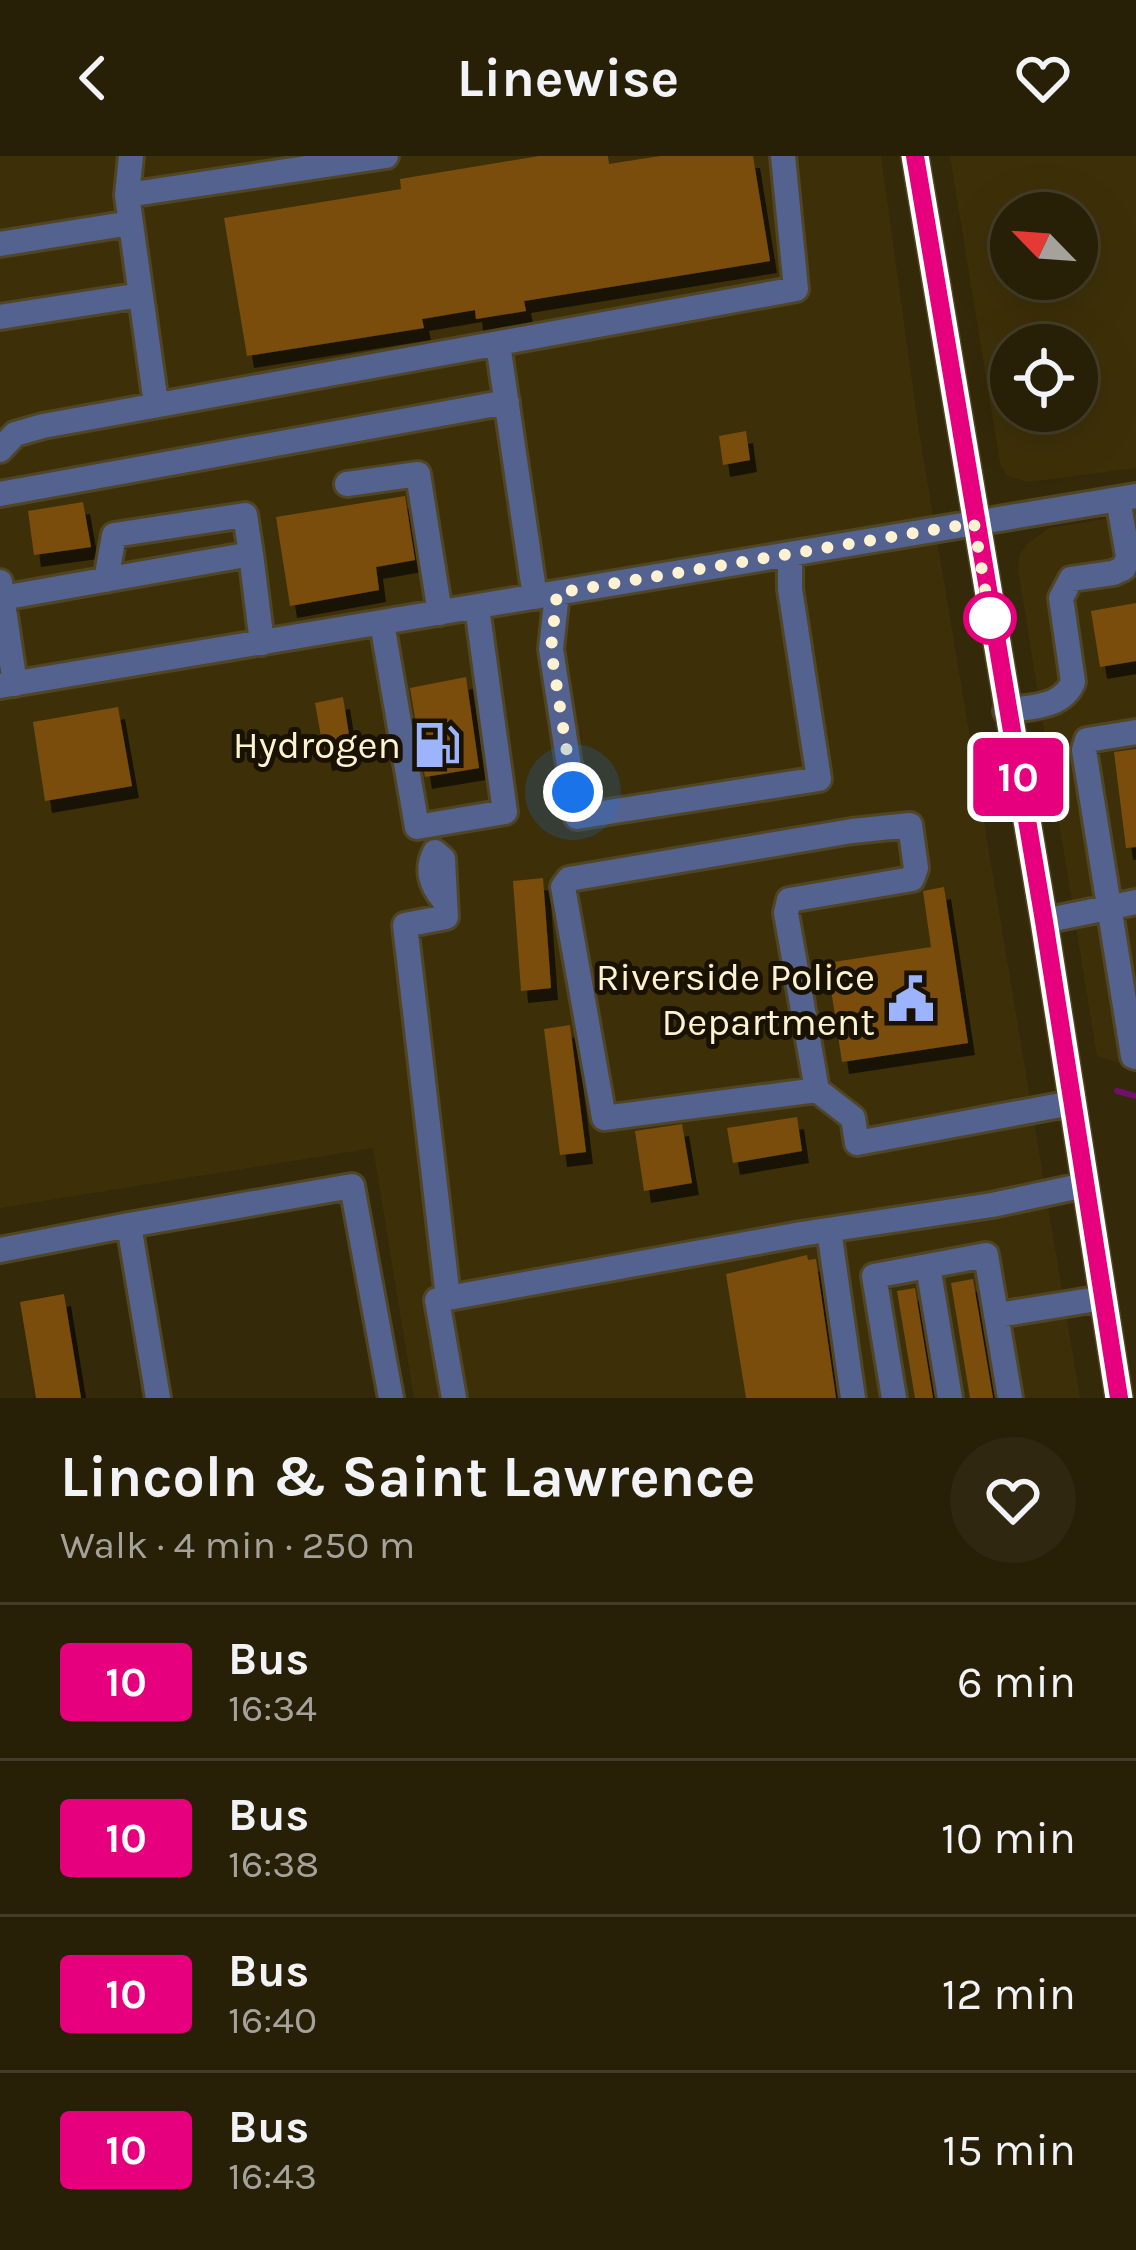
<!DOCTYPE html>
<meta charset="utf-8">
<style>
:root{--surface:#271f06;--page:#2f2710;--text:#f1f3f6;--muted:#a4a29b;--line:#433d28}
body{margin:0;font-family:Karla,sans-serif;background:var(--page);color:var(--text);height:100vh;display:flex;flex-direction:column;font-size:45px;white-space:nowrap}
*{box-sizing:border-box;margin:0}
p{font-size:39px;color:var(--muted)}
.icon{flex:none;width:66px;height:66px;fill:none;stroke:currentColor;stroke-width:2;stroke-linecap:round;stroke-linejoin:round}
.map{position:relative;height:1242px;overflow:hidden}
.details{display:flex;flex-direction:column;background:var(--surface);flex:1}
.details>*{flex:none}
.badge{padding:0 24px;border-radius:9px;font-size:42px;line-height:78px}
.needle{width:78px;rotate:295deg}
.tools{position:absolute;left:990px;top:36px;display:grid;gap:24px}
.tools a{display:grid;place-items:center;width:108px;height:108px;border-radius:50%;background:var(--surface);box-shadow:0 12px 48px #0002,0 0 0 3px var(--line);font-size:60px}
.you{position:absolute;width:60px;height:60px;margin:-30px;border:9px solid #fff;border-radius:50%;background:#1a73e8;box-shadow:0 0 0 18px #1a73e833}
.map>.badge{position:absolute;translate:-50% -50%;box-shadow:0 0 0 6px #fff}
.round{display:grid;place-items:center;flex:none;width:126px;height:126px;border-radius:63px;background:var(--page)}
.summary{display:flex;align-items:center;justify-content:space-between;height:204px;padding:0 60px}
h1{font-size:57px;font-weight:700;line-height:90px}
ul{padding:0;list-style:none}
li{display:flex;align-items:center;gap:36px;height:156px;padding:0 60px;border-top:3px solid var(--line)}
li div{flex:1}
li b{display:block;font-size:45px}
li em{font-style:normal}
li .badge{min-width:132px;font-weight:700;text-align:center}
header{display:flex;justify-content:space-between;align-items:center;height:156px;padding:0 60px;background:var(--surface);font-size:54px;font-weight:700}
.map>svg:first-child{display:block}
.built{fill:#3d3009;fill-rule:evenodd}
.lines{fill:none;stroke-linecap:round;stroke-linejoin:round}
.stream{stroke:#6f116b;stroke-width:6}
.building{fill:#7a4d09;filter:url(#shadow)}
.minor-casing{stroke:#504524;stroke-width:30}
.minor{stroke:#53628e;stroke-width:24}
.line-casing{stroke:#fff;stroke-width:27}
.line{stroke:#e6007e;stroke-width:18}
.walk{stroke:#fef2d3;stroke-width:12;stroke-dasharray:0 21.6}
.stop-dot{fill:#fff;stroke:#e6007e;stroke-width:6}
.labels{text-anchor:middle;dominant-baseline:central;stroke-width:10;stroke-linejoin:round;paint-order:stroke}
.poi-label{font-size:39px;fill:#fef2d3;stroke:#1a1200;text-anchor:end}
</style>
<header><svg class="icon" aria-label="back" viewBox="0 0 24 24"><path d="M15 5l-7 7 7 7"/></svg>Linewise<svg class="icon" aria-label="heart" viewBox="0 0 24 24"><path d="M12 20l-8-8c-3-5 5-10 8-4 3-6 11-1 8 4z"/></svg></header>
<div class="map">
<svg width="1136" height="1242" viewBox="0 0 1136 1242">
<defs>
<filter id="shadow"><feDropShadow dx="7" dy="12" stdDeviation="0" flood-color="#0009"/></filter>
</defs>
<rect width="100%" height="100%" fill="#342908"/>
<path class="built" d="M0,0H881L919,276L1080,1242H414L373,992L0,1052Z
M950,0H1136V312L1028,326L1007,320L1000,307ZM1011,57H1077V123H1011ZM1011,189H1077V255H1011Z
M1136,358V912L1097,900L1018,414L1019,400L1027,388L1049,372Z"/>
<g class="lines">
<path class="stream" d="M1117,935L1136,940"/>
</g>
<path class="building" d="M539,0H608L609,8L660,0H753L770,105L524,145L526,155L476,163L475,154L422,163L424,172L247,200L224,62L401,33L400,23Z
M746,275L750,304L723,309L719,280Z
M405,340L415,404L376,411L379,434L290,450L276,361Z
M83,346L91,391L34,399L28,355Z
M1136,447V505L1100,511L1091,455Z
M466,521L479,612L425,621L410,532Z
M343,541L352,598L325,603L315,547Z
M118,551L132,630L45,645L33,566Z
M1136,593V691L1126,692L1114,596Z
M543,722L551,832L521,835L513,725Z
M944,731L968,887L842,906L827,807L931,791L923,735Z
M570,869L586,996L560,999L544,873Z
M797,961L802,995L733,1007L727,972Z
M682,968L692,1027L644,1035L635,975Z
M807,1099L808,1104L816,1103L836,1242H746L726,1118Z
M973,1123L993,1242H970L951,1127Z
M915,1132L933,1242H915L897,1135Z
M64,1138L81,1242H36L20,1146Z"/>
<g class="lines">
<defs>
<path id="minor" d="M915,0L1044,765L1119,1242
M127,39L131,0
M0,88L131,67
M0,161L141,139
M498,188L535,441
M156,248L127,39L386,0
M0,294L15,278L43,270L796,133L783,0
M347,328L418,318L440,457
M0,338L507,246
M106,424L114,379L245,359L251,398
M0,426L15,528
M557,437L551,493L577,661L819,623L790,433V399
M2,442L251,398L262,487
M382,467L417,671L505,656L477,451
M0,530L1136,340
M1006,555C1032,550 1062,552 1073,526L1061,442L1071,423L1113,417L1124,412L1128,400L1118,343
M1136,576L1087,584L1084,594L1133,900L1136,901
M443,743C431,729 426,713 435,696L443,703L446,761L405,769L448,1142
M1044,765L1136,746
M817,934L786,757L789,744L912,723L916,712L910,669L852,675L569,723L563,731L604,962L817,934L853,962L857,987L1072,947
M129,1069L352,1030L391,1242
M829,1074L853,1242
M0,1094L129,1069L158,1242
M928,1110L950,1242
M998,1159L1103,1142
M454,1242L437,1144L801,1078L992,1049L1085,1029
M894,1242L874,1120L986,1099L1010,1242"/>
</defs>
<use href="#minor" class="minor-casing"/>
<use href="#minor" class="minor"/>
</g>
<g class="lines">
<defs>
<path id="line" d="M915,0L1044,765L1119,1242"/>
</defs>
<use href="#line" class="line-casing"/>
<use href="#line" class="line"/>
<path class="walk" d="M573,636L551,493L557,437L974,367L990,462"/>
</g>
<defs>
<symbol id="fuel-bare" viewBox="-9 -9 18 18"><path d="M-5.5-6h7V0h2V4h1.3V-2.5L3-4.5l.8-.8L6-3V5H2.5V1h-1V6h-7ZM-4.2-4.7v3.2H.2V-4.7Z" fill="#9cb4fd" stroke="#1a1200" stroke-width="2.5" paint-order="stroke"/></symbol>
<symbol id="civic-bare" viewBox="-9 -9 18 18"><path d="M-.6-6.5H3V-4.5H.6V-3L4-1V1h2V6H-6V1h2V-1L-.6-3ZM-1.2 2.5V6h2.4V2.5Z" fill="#9cb4fd" stroke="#1a1200" stroke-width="2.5" paint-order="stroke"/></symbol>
</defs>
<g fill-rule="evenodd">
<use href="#fuel-bare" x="404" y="556" width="66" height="66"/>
<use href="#civic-bare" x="878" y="810" width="66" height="66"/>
</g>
<circle class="stop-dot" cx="990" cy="462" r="24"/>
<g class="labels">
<g class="poi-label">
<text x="401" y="589">Hydrogen</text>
<text x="875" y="821">Riverside Police<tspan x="875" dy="45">Department</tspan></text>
</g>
</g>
</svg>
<div class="tools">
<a><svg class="needle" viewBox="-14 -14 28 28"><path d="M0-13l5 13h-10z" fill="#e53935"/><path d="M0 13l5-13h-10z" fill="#a4a29b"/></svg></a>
<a><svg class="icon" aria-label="locate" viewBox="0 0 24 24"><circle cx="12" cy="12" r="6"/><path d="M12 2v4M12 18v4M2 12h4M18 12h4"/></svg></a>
</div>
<div class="you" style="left:573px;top:636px"></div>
<b class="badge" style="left:1018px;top:621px;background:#e6007e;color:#fff">10</b>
</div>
<section class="details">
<div class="summary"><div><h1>Lincoln &amp; Saint Lawrence</h1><p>Walk · 4 min · 250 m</p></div><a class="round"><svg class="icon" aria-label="heart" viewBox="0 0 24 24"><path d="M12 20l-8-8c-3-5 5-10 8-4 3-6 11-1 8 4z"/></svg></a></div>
<ul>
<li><span class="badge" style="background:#e6007e;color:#fff">10</span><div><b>Bus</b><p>16:34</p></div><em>6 min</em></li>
<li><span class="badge" style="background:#e6007e;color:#fff">10</span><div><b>Bus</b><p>16:38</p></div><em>10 min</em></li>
<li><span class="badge" style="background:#e6007e;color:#fff">10</span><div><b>Bus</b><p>16:40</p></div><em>12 min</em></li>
<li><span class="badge" style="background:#e6007e;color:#fff">10</span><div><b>Bus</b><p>16:43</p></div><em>15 min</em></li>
</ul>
</section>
